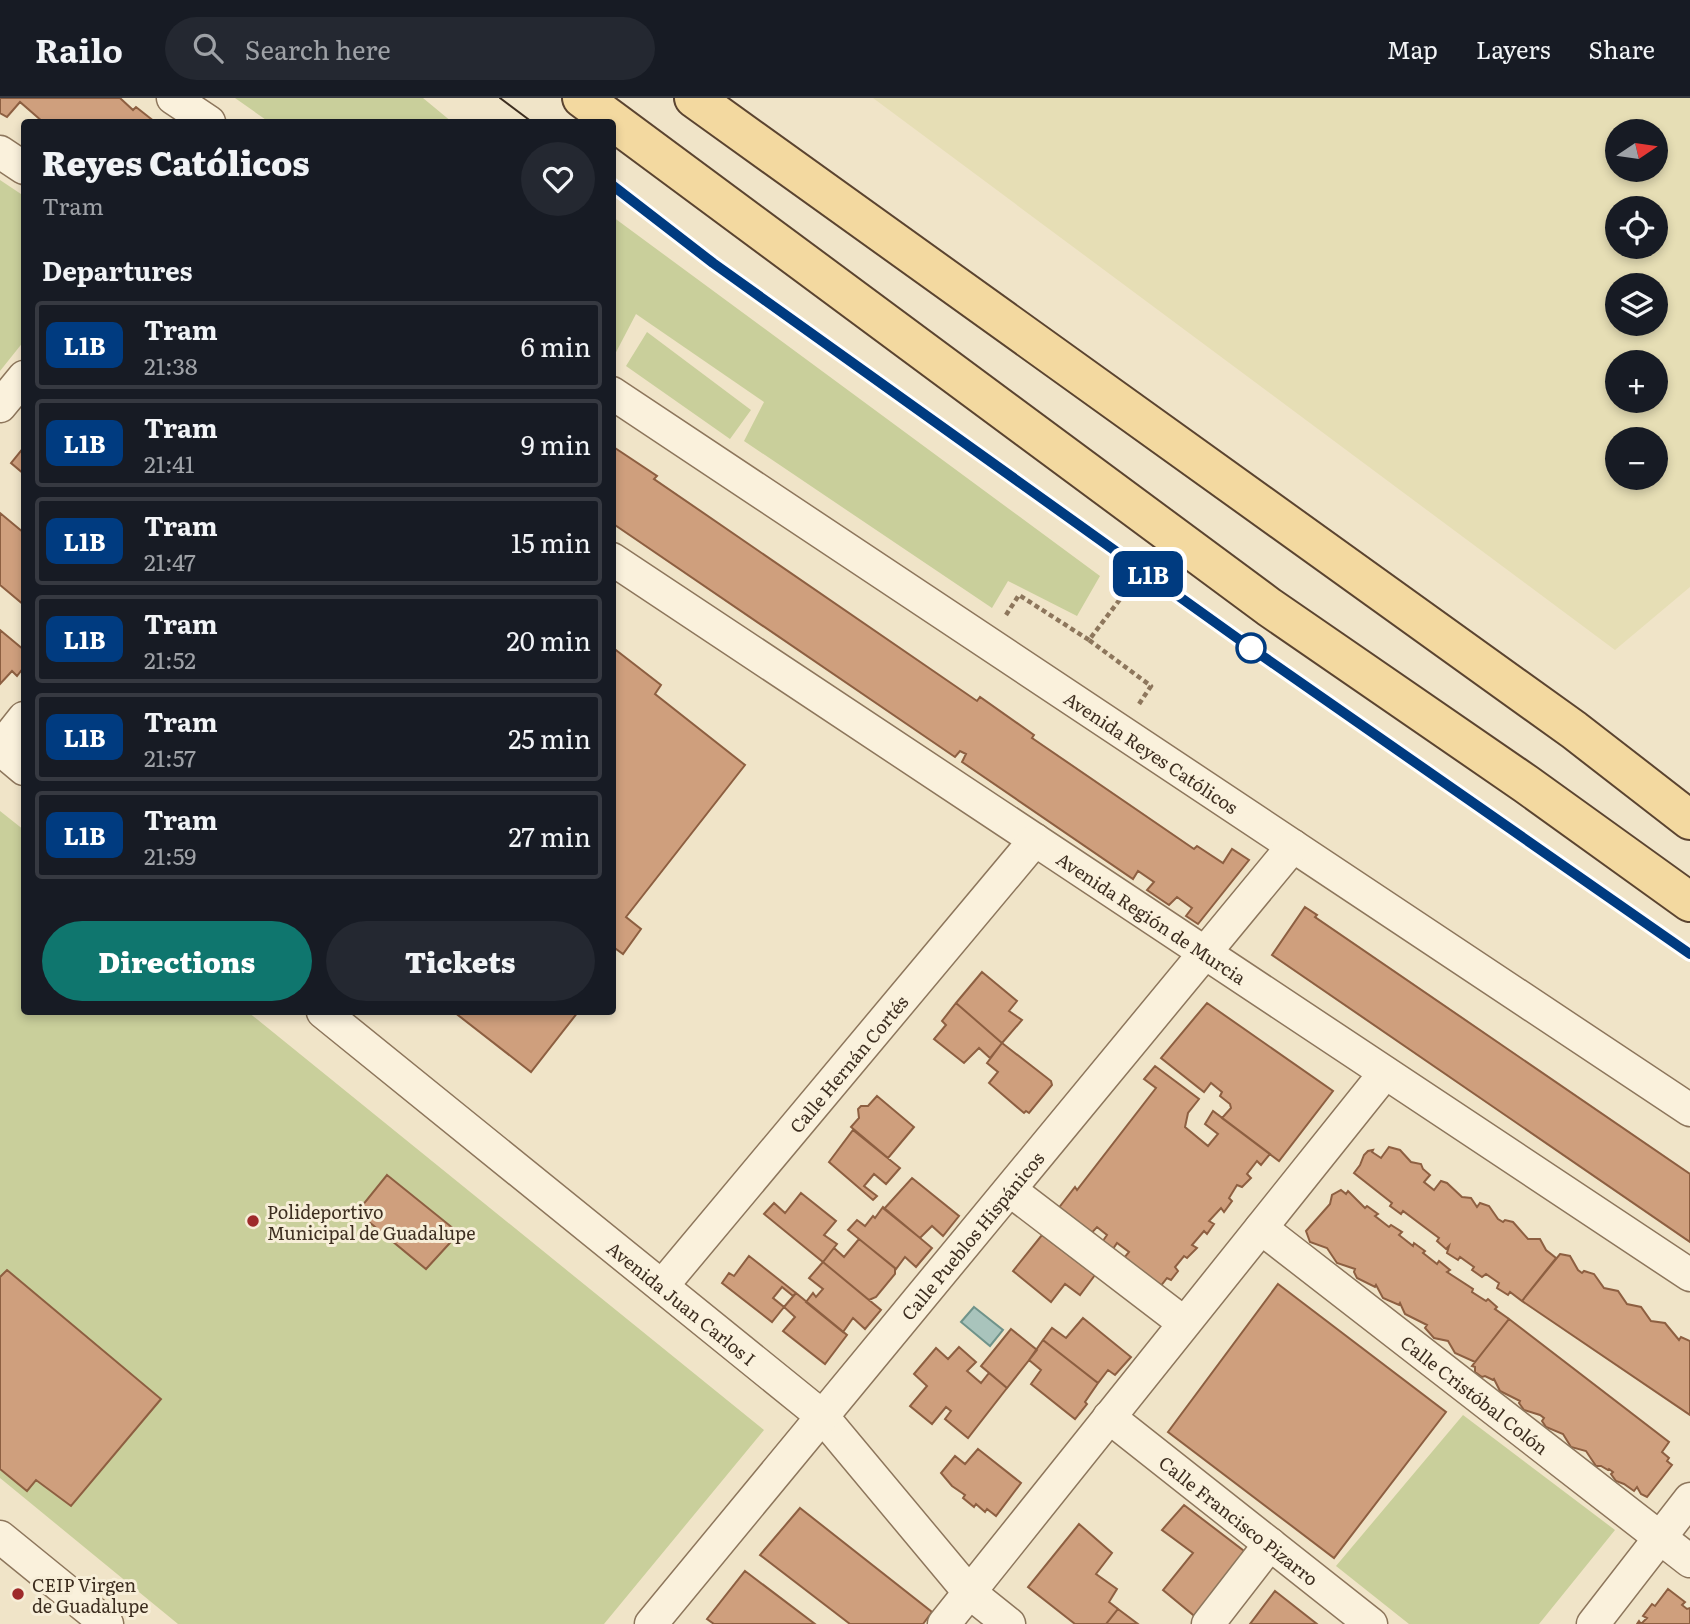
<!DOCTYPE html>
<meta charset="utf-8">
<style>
:root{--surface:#171b24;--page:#242831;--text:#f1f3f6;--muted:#9ea1a6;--line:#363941;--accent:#0f766e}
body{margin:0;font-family:Literata,serif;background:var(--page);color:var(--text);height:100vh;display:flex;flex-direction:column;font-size:26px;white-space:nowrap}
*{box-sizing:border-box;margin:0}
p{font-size:23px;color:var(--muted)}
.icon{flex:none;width:38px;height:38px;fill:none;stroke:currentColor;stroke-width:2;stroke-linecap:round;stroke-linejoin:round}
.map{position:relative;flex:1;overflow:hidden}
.panel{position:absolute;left:21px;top:21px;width:595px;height:896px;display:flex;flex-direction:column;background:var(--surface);border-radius:7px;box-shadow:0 4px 10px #0003}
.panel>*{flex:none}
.badge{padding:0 14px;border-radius:10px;font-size:24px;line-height:46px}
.needle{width:46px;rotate:77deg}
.buttons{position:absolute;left:1605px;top:21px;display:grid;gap:14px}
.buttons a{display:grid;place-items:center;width:63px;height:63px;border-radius:50%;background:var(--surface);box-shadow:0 4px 10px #0003;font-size:35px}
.map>.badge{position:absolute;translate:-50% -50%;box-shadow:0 0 0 4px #fff}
h2{padding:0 21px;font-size:26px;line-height:63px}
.round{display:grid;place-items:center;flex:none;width:74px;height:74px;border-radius:37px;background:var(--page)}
.summary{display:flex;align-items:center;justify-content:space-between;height:119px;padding:0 21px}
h1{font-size:33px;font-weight:800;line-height:52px}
.primary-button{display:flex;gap:14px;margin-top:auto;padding:14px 21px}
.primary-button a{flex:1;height:80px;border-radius:42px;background:var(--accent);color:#fff;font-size:28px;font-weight:800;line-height:80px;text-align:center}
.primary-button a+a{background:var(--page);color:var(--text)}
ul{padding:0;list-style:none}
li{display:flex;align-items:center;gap:21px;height:88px;margin:0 14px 10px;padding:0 7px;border:4px solid var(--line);border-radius:7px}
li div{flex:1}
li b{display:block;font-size:26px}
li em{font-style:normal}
li .badge{min-width:77px;font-weight:700;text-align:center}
header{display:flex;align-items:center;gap:42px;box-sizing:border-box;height:98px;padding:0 35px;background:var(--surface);border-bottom:2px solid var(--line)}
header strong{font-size:33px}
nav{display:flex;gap:38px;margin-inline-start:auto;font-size:24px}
.search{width:490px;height:63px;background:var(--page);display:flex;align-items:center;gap:18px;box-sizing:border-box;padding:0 24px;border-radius:38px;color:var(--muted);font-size:26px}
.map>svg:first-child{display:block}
.farmland{fill:#e6deb5;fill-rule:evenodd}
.green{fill:#c9cf9b}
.water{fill:#a9c4bc;stroke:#6f938a;stroke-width:2}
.building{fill:#cf9f7d;stroke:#8d5f41;stroke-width:2}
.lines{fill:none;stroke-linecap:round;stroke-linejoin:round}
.street-casing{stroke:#8d765c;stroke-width:35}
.primary-casing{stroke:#5b4430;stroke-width:42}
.path{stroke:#8d765c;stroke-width:4.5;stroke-dasharray:5 3.5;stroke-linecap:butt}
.street{stroke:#faf1dc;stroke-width:32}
.primary{stroke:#f3d9a0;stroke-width:38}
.tram{stroke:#3d2e20;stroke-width:2}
.line-casing{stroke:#fff;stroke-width:16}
.line{stroke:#003b80;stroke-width:10}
.stop-dot{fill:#fff;stroke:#003b80;stroke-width:3.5}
.poi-dot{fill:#9e2a2b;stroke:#f7eed8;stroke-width:2.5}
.labels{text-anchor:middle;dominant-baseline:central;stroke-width:6;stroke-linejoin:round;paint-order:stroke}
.street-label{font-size:18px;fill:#3d2e20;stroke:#f7eed8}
.poi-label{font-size:18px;fill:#3d2e20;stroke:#f7eed8;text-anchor:start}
</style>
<header>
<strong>Railo</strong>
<div class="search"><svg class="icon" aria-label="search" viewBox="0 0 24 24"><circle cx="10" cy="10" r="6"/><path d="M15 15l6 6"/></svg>Search here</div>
<nav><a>Map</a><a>Layers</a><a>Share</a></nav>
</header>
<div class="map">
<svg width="1690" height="1526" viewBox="0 0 1690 1526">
<rect width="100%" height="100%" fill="#f0e4c8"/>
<path class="farmland" d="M873,0H1690V489L1615,552ZM1617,33H1656V72H1617ZM1617,110H1656V149H1617ZM1617,187H1656V226H1617ZM1617,264H1656V303H1617ZM1617,341H1656V380H1617Z"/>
<path class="green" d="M235,0H423L452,24H269Z
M0,82L24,98V243L0,273Z
M613,119L1100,478L1077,518L1008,483L992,510L744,343L764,304L636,216L613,260Z
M647,234L751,312L730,341L626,268Z
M0,713L24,732V914H248L764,1332L604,1526H178L0,1380Z
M1463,1317L1615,1432L1539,1526H1409L1336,1468Z"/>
<path class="water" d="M974,1209L1003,1232L990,1248L961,1224Z"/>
<path class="building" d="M0,0H120L133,12L136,9L155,24H43L20,4L7,19L0,15Z
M612,348L657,378L654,381L977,603L980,599L1034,637L1032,640L1194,751L1197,748L1223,765L1232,751L1249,762L1198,826L1186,818L1192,810L1177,799L1169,807L1147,792L1154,784L1138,773L1133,781L962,664L966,656L960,653L955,659L612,425Z
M24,349V376L11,365Z
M0,415L24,435V507L0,487Z
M0,532L24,552V569L17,578L12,573L0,586Z
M612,549L661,587L655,596L745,667L626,819L641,831L623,856L612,848Z
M1305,809L1317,817L1315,819L1690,1076V1144L1272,857Z
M982,874L1017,903L1009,913L1022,922L1002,945L956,905Z
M956,905L1002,945L990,960L979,950L964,965L934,941L946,927L942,923Z
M1207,905L1333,993L1279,1063L1222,1020L1231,1010L1230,1006L1220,998L1222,994L1211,985L1204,994L1161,960Z
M454,914H578L531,974Z
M1002,945L1051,983L1052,987L1029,1015L1026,1013L1024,1015L989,985L998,974L987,965Z
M1155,968L1199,1001L1188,1015L1185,1029L1208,1048L1218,1036L1205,1026L1213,1013L1270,1056L1261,1067L1257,1063L1247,1076L1251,1080L1242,1089L1237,1087L1229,1100L1232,1103L1224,1114L1221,1110L1209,1123L1214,1126L1207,1136L1204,1133L1192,1147L1197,1150L1187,1160L1184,1158L1175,1169L1178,1173L1171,1182L1167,1180L1156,1194L1119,1166L1129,1154L1117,1145L1109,1157L1098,1150L1107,1137L1097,1129L1086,1141L1054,1116L1075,1089L1077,1092L1156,990L1144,981Z
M877,998L914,1029L888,1060L851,1029L859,1020L858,1011L861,1008H868Z
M853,1032L900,1070L886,1086L874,1076L864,1088L877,1098L873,1102L829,1064Z
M1389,1049L1400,1052L1411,1064L1421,1066L1423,1071L1430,1077L1424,1084L1434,1092L1441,1083L1447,1085L1462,1099L1471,1100L1477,1109L1480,1105L1489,1108L1498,1121L1503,1124L1505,1122L1513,1124L1528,1141H1540L1546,1152L1556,1160L1522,1203L1510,1194L1508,1197L1497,1190L1499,1185L1486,1176L1482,1179L1472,1172L1474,1169L1460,1159L1458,1162L1447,1155L1449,1148L1446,1151L1437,1143L1439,1140L1403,1113L1401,1116L1390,1108L1392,1105L1354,1075L1360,1067L1364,1057L1368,1053L1373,1052L1372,1054L1381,1060Z
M387,1077L459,1135L426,1171L357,1114Z
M912,1080L959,1118L943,1138L932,1128L920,1140L884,1111Z
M1341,1092L1346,1096L1348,1093L1365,1110L1367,1108L1378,1116L1375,1118L1389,1129L1391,1127L1402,1134L1399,1137L1413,1148L1414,1145L1425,1153L1423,1155L1437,1166L1439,1163L1450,1172L1447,1174L1473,1191L1472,1194L1486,1203L1488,1201L1497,1209L1495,1211L1509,1221L1475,1264L1455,1255L1448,1243L1434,1240L1425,1230L1427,1227L1405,1216L1400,1205L1399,1207L1383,1200L1376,1187L1375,1189L1357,1180L1354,1174L1355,1171L1337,1165L1327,1150L1310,1144L1306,1133L1330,1106L1332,1097Z
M801,1095L836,1123L824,1137L837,1146L823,1164L764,1116L774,1105L785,1115Z
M883,1109L932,1150L916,1169L905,1159L896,1171L848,1132L857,1122L865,1128L873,1118L875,1120Z
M1042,1137L1095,1177L1080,1197L1065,1186L1051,1204L1013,1173Z
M859,1141L895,1170V1176L876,1199L869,1202L823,1164L834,1150L844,1159Z
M1560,1156L1570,1158L1578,1172L1582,1175L1584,1173L1594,1176L1604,1190L1618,1193L1627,1206L1641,1209L1651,1223L1665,1225L1679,1242L1681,1239L1690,1243V1317L1522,1203Z
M749,1158L796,1195L793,1198L782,1189L773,1200L784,1209L772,1224L722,1185L729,1175L734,1178Z
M823,1164L881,1212L865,1231L853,1220L843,1234L806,1204L813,1195L816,1199L823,1191L809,1180Z
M7,1172L161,1301L71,1408L36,1382L27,1393L0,1371V1179Z
M1278,1186L1446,1314L1334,1460L1168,1334Z
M796,1195L847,1237L825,1266L783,1233L795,1219L784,1209Z
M1083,1220L1131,1259L1115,1277L1108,1272L1098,1285L1043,1242L1052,1230L1066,1240Z
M1509,1221L1669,1344L1662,1354L1669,1360L1667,1363L1672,1367L1647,1399L1641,1396L1637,1389L1634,1393L1624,1386L1616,1383L1611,1376L1613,1374L1609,1371L1608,1372L1601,1368H1596L1586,1353L1571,1349L1563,1336L1546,1329L1542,1323L1544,1320L1540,1317L1524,1312L1519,1305L1520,1303L1500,1293L1494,1281L1493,1282L1485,1278L1482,1279L1475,1274V1269L1472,1268Z
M1011,1231L1037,1252L1007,1290L981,1268Z
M1043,1242L1098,1285L1085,1304L1087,1306L1075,1321L1031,1286L1041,1272L1029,1262Z
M959,1249L976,1264L967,1273L981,1285L989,1275L1007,1290L968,1340L945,1321L951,1313L946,1309L932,1326L910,1308L927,1288L914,1276L936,1250L948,1261Z
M978,1351L1021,1385L996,1418L987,1411L985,1414L976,1406L974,1409L963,1400L965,1397L952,1388L941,1375L955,1358L965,1366Z
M1184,1407L1248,1456L1198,1521L1163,1492L1193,1455L1162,1432Z
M800,1410L932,1514L923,1526H850L760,1457Z
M1079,1426L1112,1455L1096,1476L1117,1491L1109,1504L1118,1511L1106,1526H1075L1028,1489Z
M745,1473L815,1526H714L707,1521Z
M1668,1491L1685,1504L1682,1507L1687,1511L1690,1510V1526H1637L1639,1523L1641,1526L1647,1520L1643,1518L1652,1506L1655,1508Z
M1275,1493L1317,1526H1250Z
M1118,1511L1138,1526H1106Z"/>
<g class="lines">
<defs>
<g id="street">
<path d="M173,0L209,24"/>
<path d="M0,54L24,70"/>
<path id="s1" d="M612,295L1690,1012"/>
<path d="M0,308L24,279"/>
<path id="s2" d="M612,461L1690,1177"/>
<path d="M0,650L24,620"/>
<path d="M0,651L24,671"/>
<path id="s3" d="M323,914L822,1318L969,1494L1009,1526"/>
<path d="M1010,1092L1184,1225"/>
<path id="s4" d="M1261,1130L1690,1463"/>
<path id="s5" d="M662,1188L1035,742"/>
<path id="s6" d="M1109,1319L1371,1526"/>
<path d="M0,1439L107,1526"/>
<path id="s7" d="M651,1526L1293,748"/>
<path d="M944,1526L1385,975"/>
<path d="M1208,1526L1270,1446"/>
<path d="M1593,1526L1690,1401"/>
</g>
<path id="primary" d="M582,0L1269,509L1526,686L1690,804
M694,0L1574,632L1690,722"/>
</defs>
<use href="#street" class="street-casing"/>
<use href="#primary" class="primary-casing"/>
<path class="path" d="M1130,488L1089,542L1151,588L1139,606
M1006,517L1019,497L1089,542"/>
<use href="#street" class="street"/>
<use href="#primary" class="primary"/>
<path class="tram" d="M500,0L532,24
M612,87L713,165L1251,550L1690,856"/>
</g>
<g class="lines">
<defs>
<path id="line" d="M612,87L713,165L1251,550L1690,856"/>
</defs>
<use href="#line" class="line-casing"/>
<use href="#line" class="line"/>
</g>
<circle class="stop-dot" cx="1251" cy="550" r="14"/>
<g class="poi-dot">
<circle cx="253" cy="1123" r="7"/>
<circle cx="18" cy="1496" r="7"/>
</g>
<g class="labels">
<g class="street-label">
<text stroke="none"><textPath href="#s1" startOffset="648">Avenida Reyes Católicos</textPath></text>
<text stroke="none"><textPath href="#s2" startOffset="648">Avenida Región de Murcia</textPath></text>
<text stroke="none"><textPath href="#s5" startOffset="290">Calle Hernán Cortés</textPath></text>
<text stroke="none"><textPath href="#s7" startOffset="504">Calle Pueblos Hispánicos</textPath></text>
<text stroke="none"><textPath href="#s3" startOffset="462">Avenida Juan Carlos I</textPath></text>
<text stroke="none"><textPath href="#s4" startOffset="271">Calle Cristóbal Colón</textPath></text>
<text stroke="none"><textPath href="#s6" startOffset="166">Calle Francisco Pizarro</textPath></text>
</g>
<g class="poi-label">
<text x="267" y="1113">Polideportivo<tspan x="267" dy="21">Municipal de Guadalupe</tspan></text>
<text x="32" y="1486">CEIP Virgen<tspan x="32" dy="21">de Guadalupe</tspan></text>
</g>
</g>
</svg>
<div class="buttons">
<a><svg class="needle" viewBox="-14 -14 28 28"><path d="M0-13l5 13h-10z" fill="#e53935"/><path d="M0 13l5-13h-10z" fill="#9ea1a6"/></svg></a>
<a><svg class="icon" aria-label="locate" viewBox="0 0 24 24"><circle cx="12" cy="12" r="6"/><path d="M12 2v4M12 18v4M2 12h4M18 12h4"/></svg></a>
<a><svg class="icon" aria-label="layers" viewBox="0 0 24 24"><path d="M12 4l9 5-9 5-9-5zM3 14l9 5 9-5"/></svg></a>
<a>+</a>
<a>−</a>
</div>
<b class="badge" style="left:1148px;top:476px;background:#003b80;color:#fff">L1B</b>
<section class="panel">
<div class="summary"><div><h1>Reyes Católicos</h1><p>Tram</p></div><a class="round"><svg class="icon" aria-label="heart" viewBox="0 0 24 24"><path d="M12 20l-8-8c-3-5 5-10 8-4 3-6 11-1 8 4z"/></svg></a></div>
<h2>Departures</h2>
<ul>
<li><span class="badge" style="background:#003b80;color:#fff">L1B</span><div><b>Tram</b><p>21:38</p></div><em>6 min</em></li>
<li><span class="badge" style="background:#003b80;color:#fff">L1B</span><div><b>Tram</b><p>21:41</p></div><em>9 min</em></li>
<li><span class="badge" style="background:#003b80;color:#fff">L1B</span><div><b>Tram</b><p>21:47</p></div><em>15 min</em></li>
<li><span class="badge" style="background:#003b80;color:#fff">L1B</span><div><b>Tram</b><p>21:52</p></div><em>20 min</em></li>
<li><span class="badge" style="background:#003b80;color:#fff">L1B</span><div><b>Tram</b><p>21:57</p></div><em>25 min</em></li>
<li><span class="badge" style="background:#003b80;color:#fff">L1B</span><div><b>Tram</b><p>21:59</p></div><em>27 min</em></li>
</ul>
<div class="primary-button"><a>Directions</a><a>Tickets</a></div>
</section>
</div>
